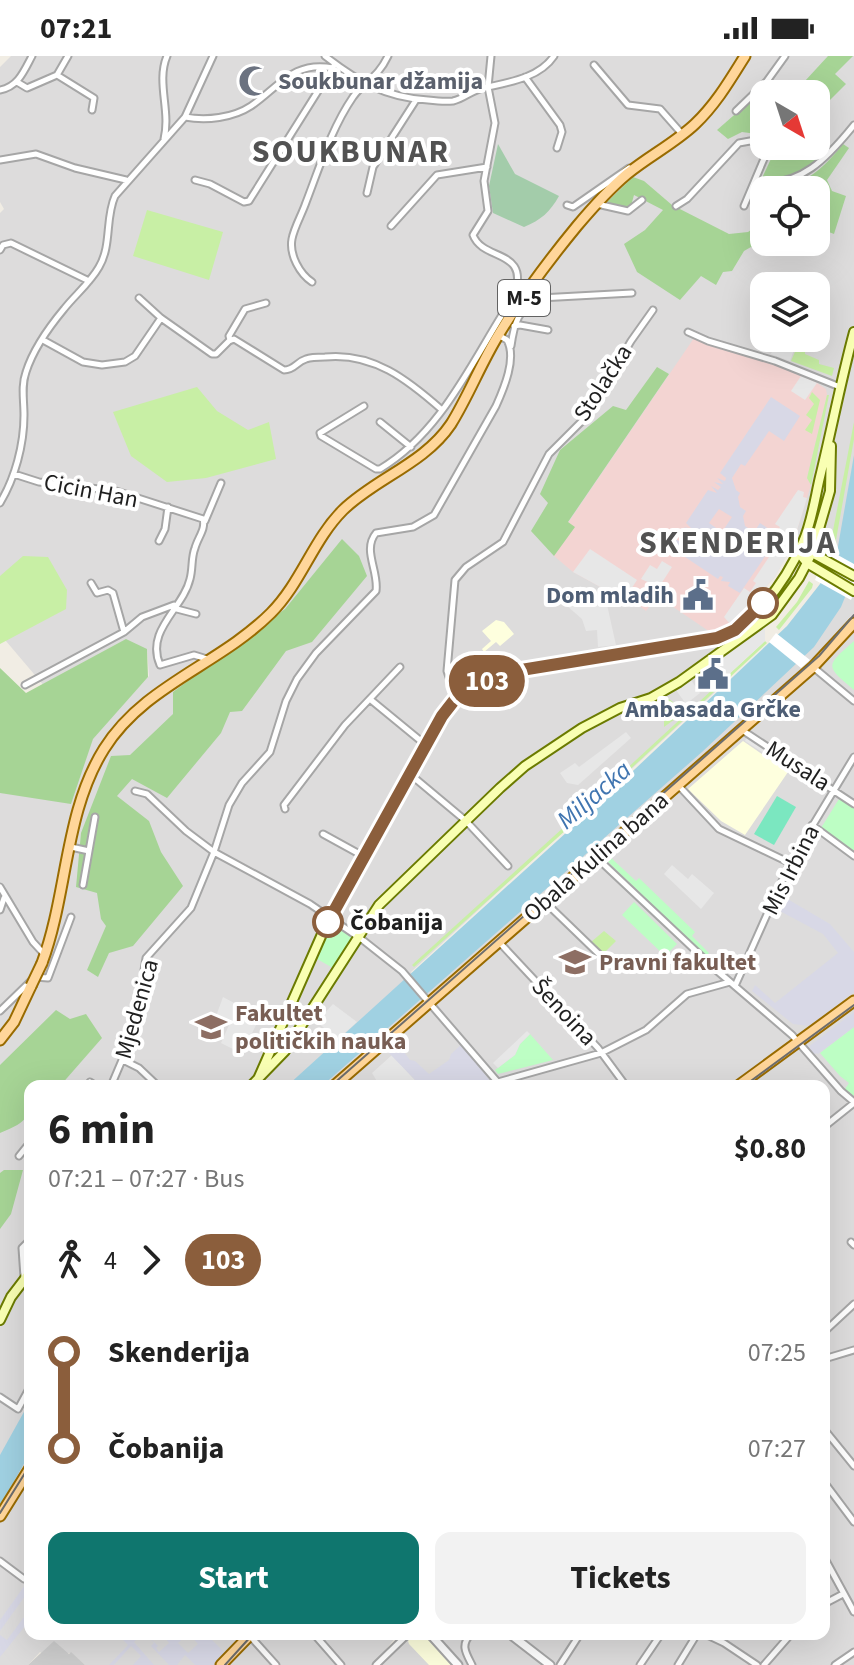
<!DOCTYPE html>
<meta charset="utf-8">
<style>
:root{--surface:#fff;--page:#f2f2f2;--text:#222;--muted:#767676;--accent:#0f766e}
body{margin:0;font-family:"Source Sans 3",sans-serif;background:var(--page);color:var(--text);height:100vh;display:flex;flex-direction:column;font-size:30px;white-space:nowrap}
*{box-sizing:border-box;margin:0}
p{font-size:26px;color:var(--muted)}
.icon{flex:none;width:44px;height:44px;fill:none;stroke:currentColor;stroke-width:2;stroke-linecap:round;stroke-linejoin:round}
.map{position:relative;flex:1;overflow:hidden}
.drawer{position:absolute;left:24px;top:1024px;width:806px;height:560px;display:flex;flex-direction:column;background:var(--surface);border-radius:16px;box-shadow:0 8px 32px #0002}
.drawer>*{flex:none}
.badge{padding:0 16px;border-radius:26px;font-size:28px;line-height:52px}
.needle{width:52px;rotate:141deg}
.controls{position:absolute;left:750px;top:24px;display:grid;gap:16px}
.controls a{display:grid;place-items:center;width:80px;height:80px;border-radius:16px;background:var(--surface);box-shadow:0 8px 32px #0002;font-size:40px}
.map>.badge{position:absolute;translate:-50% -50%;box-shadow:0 0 0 4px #fff}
.legs{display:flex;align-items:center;gap:12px;height:88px;padding:0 24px;font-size:26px}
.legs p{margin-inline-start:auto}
.head{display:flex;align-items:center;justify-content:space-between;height:136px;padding:0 24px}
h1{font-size:44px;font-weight:700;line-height:60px}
.primary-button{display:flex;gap:16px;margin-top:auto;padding:16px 24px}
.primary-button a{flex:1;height:92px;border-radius:16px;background:var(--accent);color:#fff;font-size:32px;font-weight:700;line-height:92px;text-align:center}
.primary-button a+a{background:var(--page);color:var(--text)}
ul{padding:0 24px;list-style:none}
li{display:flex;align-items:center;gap:28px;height:96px;font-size:30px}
li i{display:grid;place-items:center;width:12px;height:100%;margin:0 10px;background:currentColor}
li i::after{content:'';width:20px;height:20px;margin:-10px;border:6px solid;border-radius:50%;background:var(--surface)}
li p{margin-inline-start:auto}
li:first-child i{background:linear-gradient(#0000 50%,currentColor 0)}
li:last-child i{background:linear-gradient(currentColor 50%,#0000 0)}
.status{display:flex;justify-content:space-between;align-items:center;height:56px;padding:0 40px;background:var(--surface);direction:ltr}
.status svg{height:22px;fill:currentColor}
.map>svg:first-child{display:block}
.residential{fill:#dddcdc;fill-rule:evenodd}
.commercial{fill:#f3d4d2}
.education{fill:#feffde}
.religious{fill:#cdcdcd}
.grass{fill:#c8efa5}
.forest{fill:#a6d495}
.cemetery{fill:#a3ccaa}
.park{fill:#bdfec4}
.pitch{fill:#7be7c0}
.parking{fill:#e7e7e7}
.plaza{fill:#d8d8e6;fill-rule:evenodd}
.water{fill:#a0d1e2}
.pier{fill:#fff}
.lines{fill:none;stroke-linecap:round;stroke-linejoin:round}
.minor-casing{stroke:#a6a6a6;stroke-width:9}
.tertiary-casing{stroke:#a6a6a6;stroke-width:11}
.secondary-casing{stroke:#6b7b00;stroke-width:12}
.primary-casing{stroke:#996b00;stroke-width:13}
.minor{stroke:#fff;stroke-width:5}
.tertiary{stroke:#fff;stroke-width:7}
.secondary{stroke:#f9ffb3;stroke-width:8}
.primary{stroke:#ffd69a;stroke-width:9}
.tram{stroke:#6d6d6d;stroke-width:2}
.primary-bridge-casing{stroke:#996b00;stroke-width:13;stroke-linecap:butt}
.primary-bridge{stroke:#ffd69a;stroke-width:9}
.line-1-casing{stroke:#fff;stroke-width:18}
.line-1{stroke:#8b5e3c;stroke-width:12}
.stop-1-dot{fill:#fff;stroke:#8b5e3c;stroke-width:4}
.labels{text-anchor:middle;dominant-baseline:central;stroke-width:8;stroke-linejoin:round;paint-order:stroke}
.shield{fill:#fff;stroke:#626262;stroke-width:2}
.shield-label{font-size:22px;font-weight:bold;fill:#1f1f1f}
.worship-label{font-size:24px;font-weight:bold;fill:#5b616d;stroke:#fff;text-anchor:start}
.street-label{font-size:24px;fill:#1f1f1f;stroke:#fff}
.service-label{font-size:24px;font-weight:bold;fill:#4e5e75;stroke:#fff;text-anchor:end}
.stop-label{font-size:24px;font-weight:bold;fill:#1f1f1f;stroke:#fff;text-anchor:start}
.education-label{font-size:24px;font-weight:bold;fill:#785e54;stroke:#fff;text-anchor:start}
.water-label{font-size:26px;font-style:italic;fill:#4075b0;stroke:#fff}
.district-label{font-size:32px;font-weight:bold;letter-spacing:2px;fill:#525252;stroke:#fff}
</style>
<div class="status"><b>07:21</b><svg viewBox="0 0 49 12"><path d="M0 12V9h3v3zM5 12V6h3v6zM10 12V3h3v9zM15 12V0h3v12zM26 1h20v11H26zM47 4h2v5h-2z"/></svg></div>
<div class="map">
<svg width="854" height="1609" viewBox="0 0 854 1609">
<rect width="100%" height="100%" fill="#f1ede4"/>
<path class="residential" d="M11,0H739L705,49L725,30L744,0H854V1609H460L431,1578H824V1030H30V1405L0,1456V735L71,747L93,681L149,620L147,593L45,631L0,578V157L4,153L0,146V11ZM764,38H816V90H764ZM667,85L571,178L519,246L562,179L618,123ZM764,134H816V186H764ZM764,230H816V282H764ZM791,482L847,512L421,936L411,916L727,625L716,578Z
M30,1416V1578H247L219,1609H85L71,1597L43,1598L40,1596L28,1609H0V1464Z
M257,1578H398L374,1609H228Z
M411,1578H428L456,1609H378Z"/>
<path class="commercial" d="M694,282L773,308L817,327L826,333L827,339L807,422L811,429L793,487L775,521L731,569L713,578L657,540L646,555L633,545L624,544L573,516L554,500L574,472L568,467Z"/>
<path class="education" d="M496,564L504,566L514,578L500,590L496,586L484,596L482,593L491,585L482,575Z
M743,685L788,716L745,779L721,765L688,733Z
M415,1578H426L456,1609H429L409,1588L408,1585Z"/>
<path class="religious" d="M54,1585L69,1598L71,1596L85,1609H28Z"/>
<path class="grass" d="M147,154L223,176L209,224L133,200Z
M797,291L805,295V298L819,304V308L834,312L832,320L791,305Z
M197,331L217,355L248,374L269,366L276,403L206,422L167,426L131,400L113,356Z
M812,336L820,344L812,378L805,374L812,364L806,359L814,348L809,342Z
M827,339H829L811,429L807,422Z
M854,366V383L836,484L837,494L830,490Z
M23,500L48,501L67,534L66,553L0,588V520Z
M791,519L794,521V524L774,551L750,573L747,570L770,548Z
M809,525L813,528L812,532L779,574L776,571L797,546Z
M765,585L767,587L573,766L571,764Z
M659,643H669L677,649L675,663L664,671V661L649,657Z
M564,771L566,774L414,911L412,909Z
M604,875L616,885L603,898L591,886Z"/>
<path class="forest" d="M828,0H853L835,18L846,28L816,58V38H793Z
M749,46L762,53L755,63L764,67V79L742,76L728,83L717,74Z
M816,81L830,91C808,113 794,124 762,122L777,90H816Z
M843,88L849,92L827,124L832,135L846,140L834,178L816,171V134H773C805,129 823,113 843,88Z
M633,121L644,125L672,149L729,178L748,176L764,165V186H769L765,195L751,191L744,195L732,215L723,216L716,229L701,220L680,244L637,216L624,188L645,174L663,154L634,139L631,150L621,155L604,149Z
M657,311L669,318L568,466L575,471L554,500L531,475L548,447L540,438L560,394L613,350L626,354Z
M342,483L359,500L367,520L312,586L286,595L242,655L230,656L221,677L167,742L132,723L117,740L149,765L161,796L183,830L133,890L109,897L98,921L87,914L106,870L101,863L97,837L76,831L81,777L111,700L130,699L173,658V636L285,553Z
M126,583L147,593L148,621L93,683L71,748L0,737V612L26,637Z
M56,954L70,963L86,958L102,982L60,1030H30C30,1061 30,1065 0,1077V1009Z
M4,1114H23L11,1158L0,1173V1117Z"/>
<path class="cemetery" d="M498,88L515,118L559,140C550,156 541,164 524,171L493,157L489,130Z"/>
<path class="park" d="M854,585V634C824,609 826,610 854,585Z
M839,743L854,752V797L821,772Z
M609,800L636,825L639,822L695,876L692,880L709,897L706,900L606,804Z
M634,846L677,888L665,900L622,859Z
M332,868L353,882L333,912L317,903Z
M854,971V1040L845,1033L849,1027L840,1020L820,997Z
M530,978L553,1004L498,1018L495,1014L515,999L520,988Z"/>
<path class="pitch" d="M777,740L796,751L774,789L754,778Z"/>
<path class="parking" d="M777,284L795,291L790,305L771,298Z
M801,320L817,327L805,344L791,335Z
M798,434L804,436L803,441L807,442L793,487L784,505L775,521L731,569L724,561L744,532L750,536L756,527L753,525L783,480L777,476L780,471L775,468Z
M590,493L637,524L624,544L573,516Z
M662,505L672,511L659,531L641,523L650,509L657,513Z
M580,530L606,544L616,589L598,591L597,574L586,575L582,563L566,549Z
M765,571V585L728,619L717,606Z
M691,624L700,637L686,648L676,634Z
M626,676L631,682L586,722L578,729L567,727L560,717L575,707L579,711Z
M747,681L824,730L821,734L745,685Z
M672,809L688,823L692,818L714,837L701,853L664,818Z
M223,941L260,961L246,989L238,985L233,993L221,987L229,969L215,963Z
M333,948L357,966L338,983L313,963L316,959L321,961Z
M527,975L530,978L520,988L515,999L498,1012L493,1007Z
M392,999L420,1030H380L372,1017Z"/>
<path class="plaza" d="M771,341L800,360L784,385L769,375L745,410L741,408L732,422L736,434L740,437L738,441L740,451L746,455L743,460L745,470L754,476L760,467L779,480L740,537L728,530L730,526L721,525L723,521L720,520L718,523L670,491L675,483L683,487L685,484L678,479L687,482L681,475L689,479L690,476L684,471L692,473L686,467L708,434L717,437L711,430L718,434L721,431L714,426L723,428L717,422L725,425L726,422L720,417ZM719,453L732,461L722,476L709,467Z
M784,841L830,868L854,896V936L809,970L793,968L752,935L755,929L775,947L838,897L823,878L778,854Z
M854,956V971L818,998L816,997L812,1000L807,992Z
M396,985L410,1004L415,1005L429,1018L449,1004L451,998L462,988L490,1025L482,1030H421L387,995Z
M30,1526V1533L0,1575V1564L25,1529Z
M30,1553V1564L0,1601V1579L7,1584Z
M117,1578H126L130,1582L134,1578H142L134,1586L154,1609H133L141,1600L131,1590L114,1609H109L128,1589Z
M146,1578L158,1590L156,1592L159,1596L169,1587L162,1578H166L172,1584L179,1578H188L178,1587L188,1597L198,1588L189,1578H206L227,1599L218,1609H195L185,1599L177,1609H169L151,1590L154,1587Z"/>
<path class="water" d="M854,399V519L841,551L814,591L702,696L322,1030H287L601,745L787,570L820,528L837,496Z
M30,1345V1397L0,1450V1399Z"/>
<path class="pier" d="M827,493L854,508V537L851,544L815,524Z
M776,577L810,604L801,612L769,586Z"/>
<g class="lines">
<defs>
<path id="minor" d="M325,0C357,25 386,42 428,44C436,45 445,46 453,45C466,42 472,33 488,31L495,67L484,125L488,155L473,179C483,206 531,192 514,240C474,300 444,375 380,413H376L321,380L320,377L364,350
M491,0L488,31C511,26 540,21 554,0
M594,9L628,49L660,53L682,78
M57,19L94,42L92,54
M525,21L560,69L562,76L557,92
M17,26L27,32L57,19L68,0
M0,34C18,31 24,15 32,0
M736,55L767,25L785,0
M185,61C206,65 233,62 251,50C278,32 293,4 333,12
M164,83C171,55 156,26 167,0
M0,104L36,98L75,112L126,124
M195,124L210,128L244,146L249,145L335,8
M755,125C799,134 829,100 854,69
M367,137L373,111L416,44
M597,148L628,155L642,144
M567,149L573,151L629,112
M676,150L687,143L739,87L750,85L764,90
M744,150L766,98L764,90
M391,170L437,119L487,111
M0,194L3,189L11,187L89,225
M312,226C300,218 289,199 292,183C294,172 301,160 305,149C319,113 331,73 353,41C366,23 377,23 388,0
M139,242L161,262L212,298H216L229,285L234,283L284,314C295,314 296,306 306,303C311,301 319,301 325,301C373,296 408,324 442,354
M514,270L520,269L548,274
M688,276L708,285L775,305L840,331
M43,284L83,306L102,309L125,306L135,300L161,262
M230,284L229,280L245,253L266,247
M511,290C514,268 518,252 540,242L632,237
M380,366L411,391
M14,418L39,426L116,435L203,463C206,473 198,481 195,492C191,502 193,512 190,523C183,553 145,574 160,609L194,599L207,603
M0,447C15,422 24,389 24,359C24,344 21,330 26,316C33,294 49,271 64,253C75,239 90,227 99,211C112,189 105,162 115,140L185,61L213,0
M205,465L221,427
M159,485L165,473L168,451
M91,527L97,537L108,534L113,537L124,576
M173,552L196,558
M813,611L854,645
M25,629L124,576L142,561L174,549
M456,642L447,615L455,524L466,511L503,486L549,398L587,360L631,285L653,254
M371,644L427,690
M742,674L854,748
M411,719L466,765L508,810
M678,729L719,773L790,807
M135,735L147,738L186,775L214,796L310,848L364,885L402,915L501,1030
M285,753L284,749L345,669L400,611
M812,769L854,800
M323,778L363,800
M71,791L89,795L83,829
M89,795L95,761
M597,802L715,913L792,979L841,1035L854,1046
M0,831L33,886L45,899
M545,846L604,903
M0,854L4,842
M500,887L598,992L626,1030
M735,930L790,807L854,701
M0,955L35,921L48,922L71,861
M123,1004L139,1012L158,1030
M90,1026L96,1030
M111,1030L134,976L146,902L191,852L214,796L229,749L242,727L270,696L286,645L297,623L316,597L376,535C379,515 362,494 376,477L413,471L434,459L496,350C504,332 517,302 507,284L498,279
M491,1030L498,1026L601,997L646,974L687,938L730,926
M824,1071L854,1047
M19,1100L27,1090H30
M851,1186L854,1189
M24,1221L22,1192L30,1184
M824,1276L854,1248
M824,1303L854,1294
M0,1341L18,1353L30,1331
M824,1373L854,1410
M824,1426L854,1466
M824,1501L854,1556
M0,1505L24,1523L30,1522
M824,1548L843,1538
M314,1578L341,1609
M471,1578C460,1589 466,1597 472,1609
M705,1578L724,1587L757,1609
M250,1580L276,1609
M376,1609L406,1580
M560,1609L580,1578
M640,1609L661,1578
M678,1609L697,1578
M764,1609L791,1578
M835,1609L854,1596"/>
<path id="tertiary" d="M405,1578H409
M430,1578L458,1609
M510,1578L550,1609"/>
<path id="secondary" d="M798,496L807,507L854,535
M798,496L812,497L854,520
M258,1023L330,860L442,660L456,642L509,616L706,584C752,575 785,527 803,486C812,466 815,442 820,421C832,372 841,324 854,276
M251,1030L285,995L379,849L500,732L525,710L582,672L620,652L651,642L679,626L772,559L799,522L812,497L830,435L831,390
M0,1264L11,1241L30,1216"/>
<path id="primary" d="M42,907C68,837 64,757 104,693C144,629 219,609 271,557C301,527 313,484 343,454C376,422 424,408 451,368C469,339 481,307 499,278C522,240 549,204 577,170C593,151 608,134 627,118C649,100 675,87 695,68C716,48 730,24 745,0
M0,984L14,966L31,930
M334,1030L813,611L854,567
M738,1030L854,945
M0,1460L30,1412
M221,1609L251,1578"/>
</defs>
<use href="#minor" class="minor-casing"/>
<use href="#tertiary" class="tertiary-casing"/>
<use href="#secondary" class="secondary-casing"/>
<use href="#primary" class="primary-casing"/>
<use href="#minor" class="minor"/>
<use href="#tertiary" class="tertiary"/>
<use href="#secondary" class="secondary"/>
<use href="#primary" class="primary"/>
<path class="tram" d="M331,1030L819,600L854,559
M744,1030L854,949
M0,1457L30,1409
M225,1609L253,1578"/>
<defs>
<path id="primary-bridge" d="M31,930L42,907"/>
</defs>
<use href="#primary-bridge" class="primary-bridge-casing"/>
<use href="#primary-bridge" class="primary-bridge"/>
</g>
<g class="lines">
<defs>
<path id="line-1" d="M328,866L442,660L456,642L509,616L717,582L735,574L763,547"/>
</defs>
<use href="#line-1" class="line-1-casing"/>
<use href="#line-1" class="line-1"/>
</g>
<defs>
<symbol id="mosque-bare" viewBox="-9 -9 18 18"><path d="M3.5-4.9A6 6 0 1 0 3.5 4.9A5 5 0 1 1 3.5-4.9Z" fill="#6b7280" stroke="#fff" stroke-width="2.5" paint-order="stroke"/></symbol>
<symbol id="civic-bare" viewBox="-9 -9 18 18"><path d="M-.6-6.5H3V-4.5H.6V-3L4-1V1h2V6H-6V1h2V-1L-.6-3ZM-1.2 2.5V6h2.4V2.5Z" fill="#5c6f8a" stroke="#fff" stroke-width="2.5" paint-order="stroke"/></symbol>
<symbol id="university-bare" viewBox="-9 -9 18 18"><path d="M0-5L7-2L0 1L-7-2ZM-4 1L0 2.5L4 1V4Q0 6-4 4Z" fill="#8d6e63" stroke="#fff" stroke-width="2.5" paint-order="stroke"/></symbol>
</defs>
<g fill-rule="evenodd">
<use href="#mosque-bare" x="232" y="3" width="44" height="44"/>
<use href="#civic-bare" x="676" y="517" width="44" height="44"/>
<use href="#civic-bare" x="691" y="596" width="44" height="44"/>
<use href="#university-bare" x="553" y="884" width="44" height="44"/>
<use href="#university-bare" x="189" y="949" width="44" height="44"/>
</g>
<g class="stop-1-dot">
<circle cx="763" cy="547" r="14"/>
<circle cx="328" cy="866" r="14"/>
</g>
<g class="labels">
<rect class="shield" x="498" y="224" width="52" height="36" rx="6"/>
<g class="shield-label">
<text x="524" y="242">M-5</text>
</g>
<g class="worship-label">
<text x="278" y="25">Soukbunar džamija</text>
</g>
<g class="street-label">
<text transform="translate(603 327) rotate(-57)">Stolačka</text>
<text transform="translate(91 435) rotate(11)">Cicin Han</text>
<text transform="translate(798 710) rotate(33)">Musala</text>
<text transform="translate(596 801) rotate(-41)">Obala Kulina bana</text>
<text transform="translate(791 814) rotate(-63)">Mis Irbina</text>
<text transform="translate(137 953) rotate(-74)">Mjedenica</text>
<text transform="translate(564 956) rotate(47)">Šenoina</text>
</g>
<g class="service-label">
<text x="674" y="539">Dom mladih</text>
<text x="713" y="653" text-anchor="middle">Ambasada Grčke</text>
</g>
<g class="stop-label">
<text x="350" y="866">Čobanija</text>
</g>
<g class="education-label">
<text x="599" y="906">Pravni fakultet</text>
<text x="235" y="957">Fakultet<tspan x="235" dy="28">političkih nauka</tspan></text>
</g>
<g class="water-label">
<text transform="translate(594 739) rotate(-41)">Miljacka</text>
</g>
<g class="district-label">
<text x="351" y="96">SOUKBUNAR</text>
<text x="738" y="487">SKENDERIJA</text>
</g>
</g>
</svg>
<div class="controls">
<a><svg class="needle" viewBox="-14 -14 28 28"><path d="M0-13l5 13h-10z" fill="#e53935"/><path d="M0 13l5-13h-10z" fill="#767676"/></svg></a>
<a><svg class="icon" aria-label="locate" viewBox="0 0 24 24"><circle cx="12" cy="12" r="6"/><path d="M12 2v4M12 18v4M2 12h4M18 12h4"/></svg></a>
<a><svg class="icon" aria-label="layers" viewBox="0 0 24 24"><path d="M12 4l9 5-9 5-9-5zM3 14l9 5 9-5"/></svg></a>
</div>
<b class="badge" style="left:487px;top:625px;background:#8b5e3c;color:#fff">103</b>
<section class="drawer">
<div class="head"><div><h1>6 min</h1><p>07:21 – 07:27 · Bus</p></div><b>$0.80</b></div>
<div class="legs"><svg class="icon" aria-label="walk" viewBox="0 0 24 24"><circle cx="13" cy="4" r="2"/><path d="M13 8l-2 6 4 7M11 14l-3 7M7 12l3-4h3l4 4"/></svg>4<svg class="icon" aria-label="forward" viewBox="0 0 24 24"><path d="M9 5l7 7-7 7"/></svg><b class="badge" style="background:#8b5e3c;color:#fff">103</b></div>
<ul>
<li><i style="color:#8b5e3c"></i><b>Skenderija</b><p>07:25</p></li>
<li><i style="color:#8b5e3c"></i><b>Čobanija</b><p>07:27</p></li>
</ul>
<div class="primary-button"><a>Start</a><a>Tickets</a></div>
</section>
</div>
